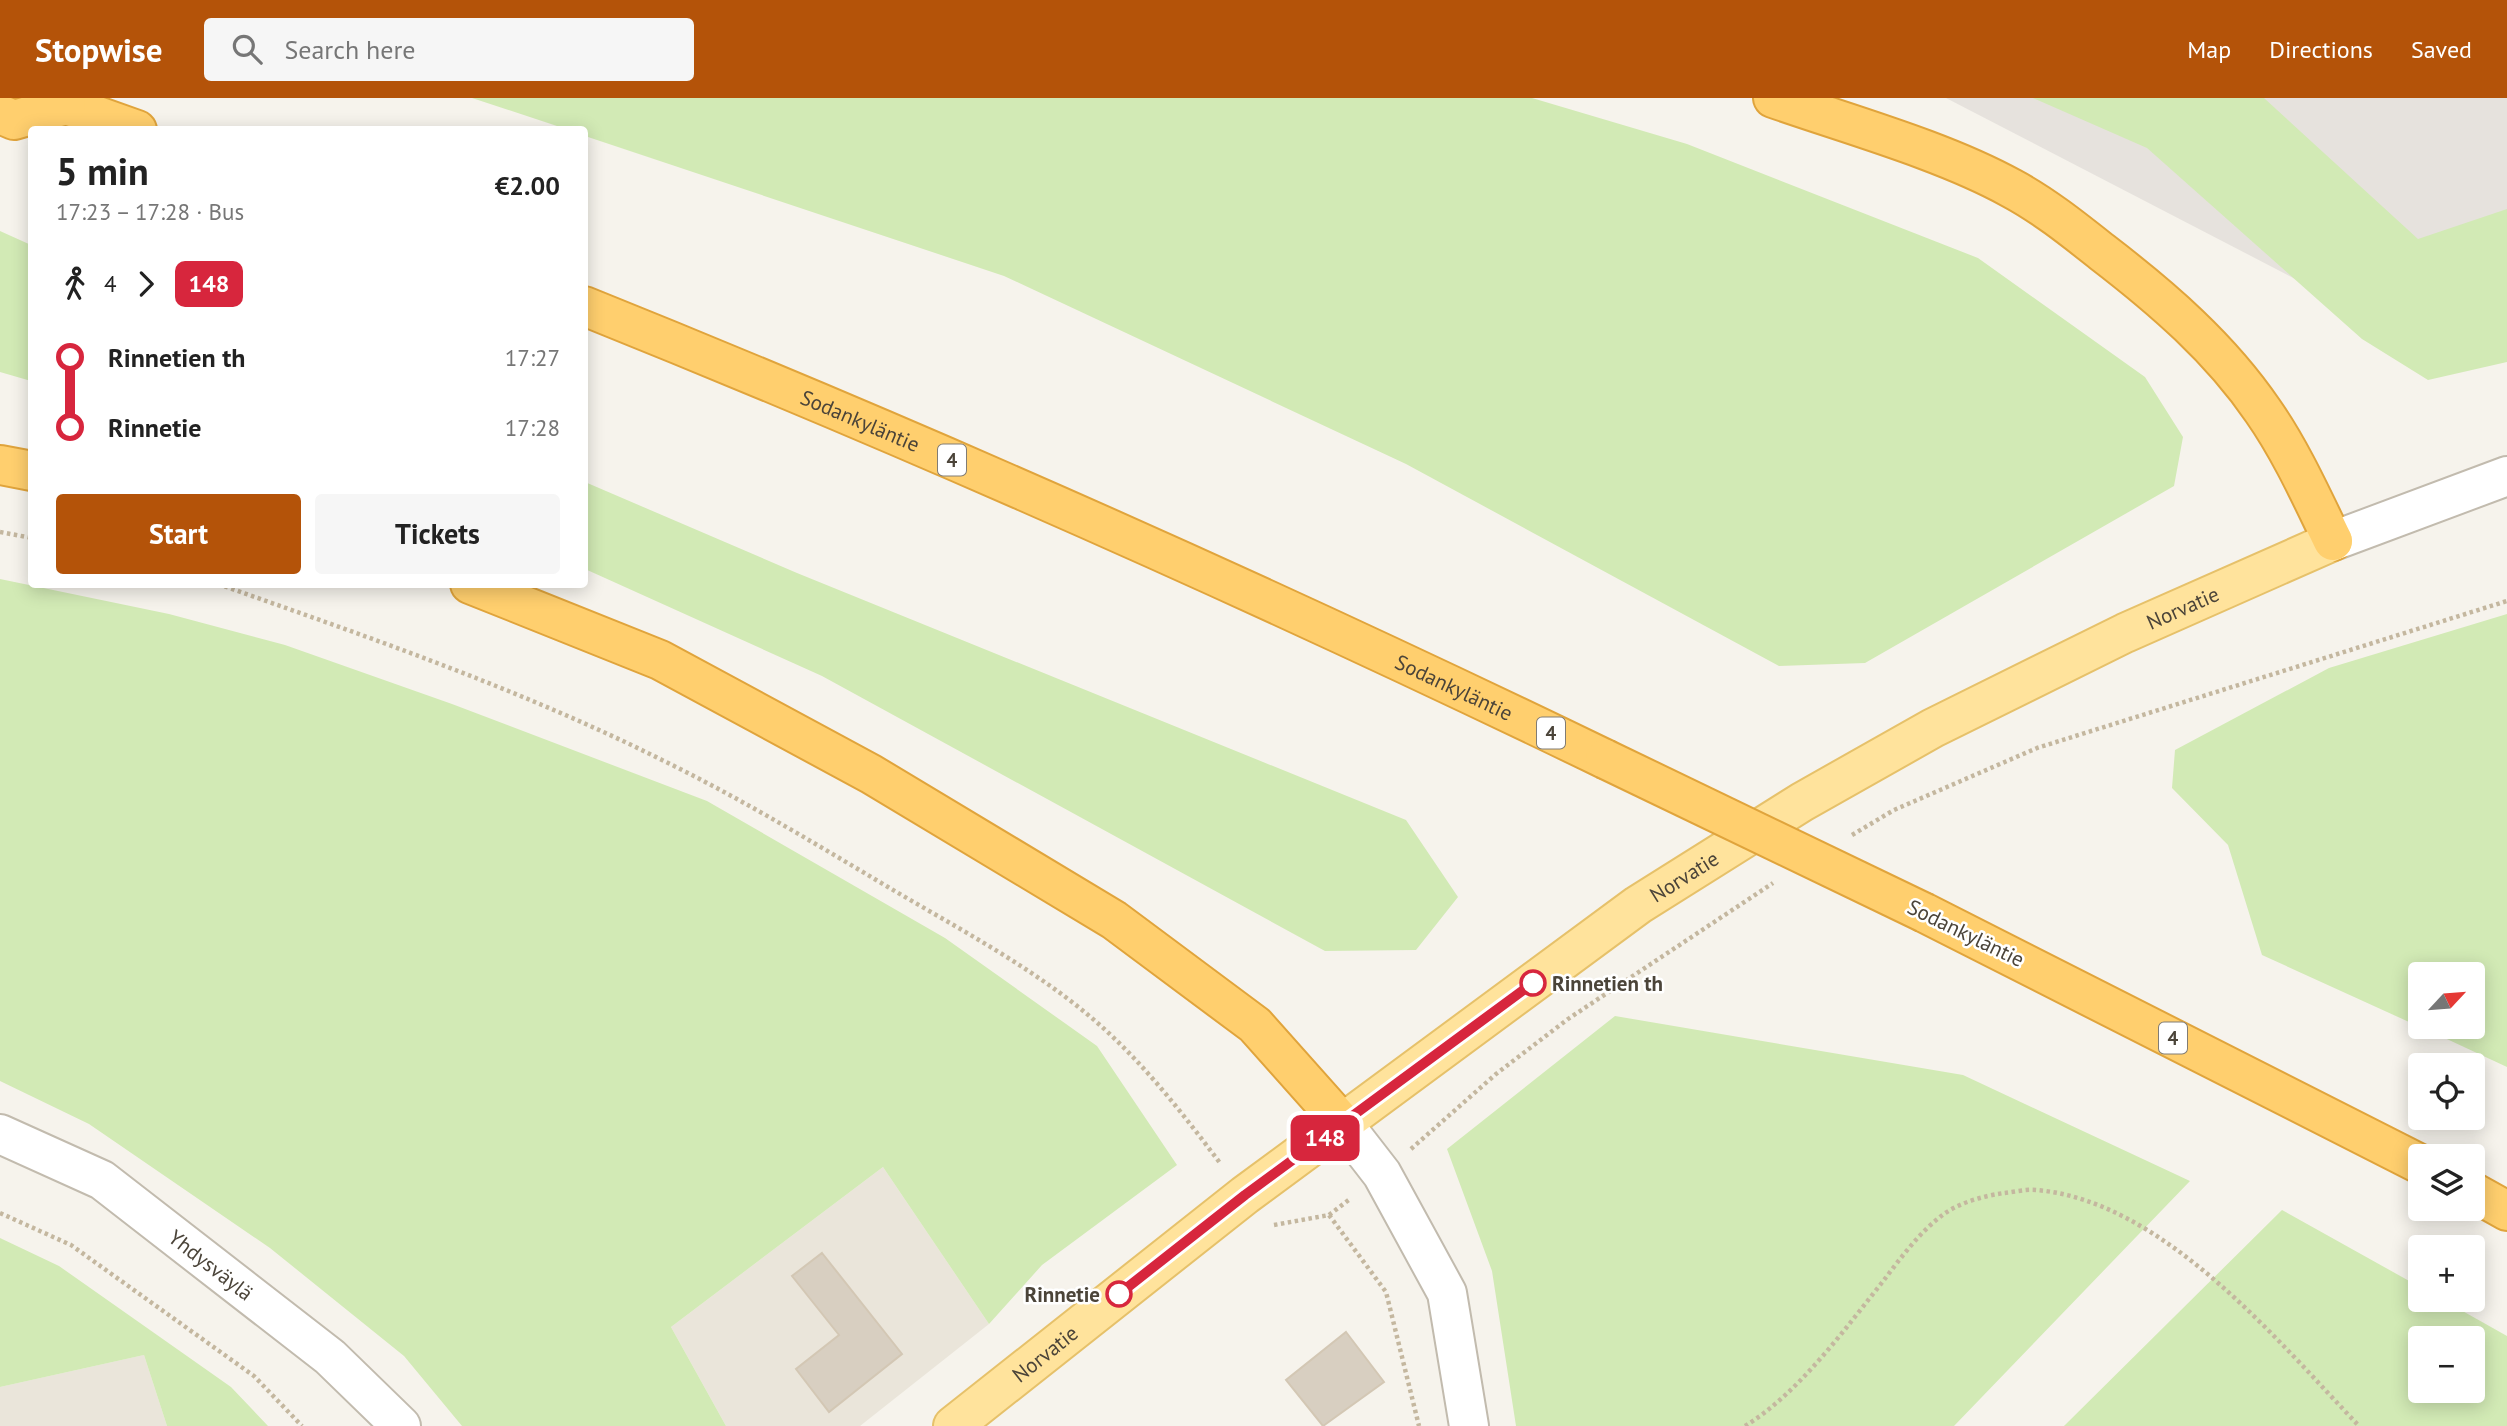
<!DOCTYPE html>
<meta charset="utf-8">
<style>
:root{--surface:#fff;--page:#f6f6f6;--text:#222;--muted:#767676;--accent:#b45309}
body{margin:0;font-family:"PT Sans",sans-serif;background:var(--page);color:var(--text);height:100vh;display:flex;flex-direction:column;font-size:26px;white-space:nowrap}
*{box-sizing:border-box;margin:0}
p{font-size:23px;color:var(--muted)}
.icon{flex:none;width:38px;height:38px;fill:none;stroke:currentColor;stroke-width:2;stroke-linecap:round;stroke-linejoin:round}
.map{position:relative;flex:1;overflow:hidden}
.details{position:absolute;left:28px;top:28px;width:560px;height:462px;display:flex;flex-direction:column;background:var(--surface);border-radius:7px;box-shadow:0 4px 18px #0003}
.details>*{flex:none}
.badge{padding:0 14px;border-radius:10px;font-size:24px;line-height:46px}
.needle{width:46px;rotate:64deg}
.tools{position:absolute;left:2408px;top:864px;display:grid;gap:14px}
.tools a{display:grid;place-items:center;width:77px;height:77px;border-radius:7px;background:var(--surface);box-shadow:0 4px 18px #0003;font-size:35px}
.map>.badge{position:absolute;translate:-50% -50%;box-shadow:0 0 0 4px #fff}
.legs{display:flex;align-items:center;gap:10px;height:77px;padding:0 28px;font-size:23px}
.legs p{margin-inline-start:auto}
.summary{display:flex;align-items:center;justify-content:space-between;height:119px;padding:0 28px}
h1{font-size:38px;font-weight:700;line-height:52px}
.cta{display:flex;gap:14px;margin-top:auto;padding:14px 28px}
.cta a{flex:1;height:80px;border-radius:7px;background:var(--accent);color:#fff;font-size:28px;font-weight:700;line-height:80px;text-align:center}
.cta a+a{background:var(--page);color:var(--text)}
ul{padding:0 28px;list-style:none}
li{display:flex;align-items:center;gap:24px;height:70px;font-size:26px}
li i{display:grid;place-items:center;width:10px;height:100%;margin:0 9px;background:currentColor}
li i::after{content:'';width:18px;height:18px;margin:-9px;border:5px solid;border-radius:50%;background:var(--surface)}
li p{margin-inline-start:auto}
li:first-child i{background:linear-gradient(#0000 50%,currentColor 0)}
li:last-child i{background:linear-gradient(currentColor 50%,#0000 0)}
header{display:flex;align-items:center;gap:42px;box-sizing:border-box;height:98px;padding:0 35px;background:var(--accent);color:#fff}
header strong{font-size:33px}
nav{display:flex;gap:38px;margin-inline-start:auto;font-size:24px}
.search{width:490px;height:63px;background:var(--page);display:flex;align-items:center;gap:18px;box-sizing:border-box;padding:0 24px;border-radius:7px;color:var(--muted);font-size:26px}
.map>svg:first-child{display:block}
.residential{fill:#eae5da}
.industrial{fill:#e6e2dd}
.green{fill:#d2eab5;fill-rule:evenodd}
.building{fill:#d8cfc1;stroke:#d3c7b4;stroke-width:2}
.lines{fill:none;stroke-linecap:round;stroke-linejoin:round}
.minor-casing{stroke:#c2bbae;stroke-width:42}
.major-casing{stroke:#e6c16a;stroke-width:42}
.highway-casing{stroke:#e0a43c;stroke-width:42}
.path{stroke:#c4b79f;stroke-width:4.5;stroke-dasharray:3.5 3.5;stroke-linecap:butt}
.minor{stroke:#fff;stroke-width:38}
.major{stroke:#ffe39c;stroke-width:38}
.highway{stroke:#ffcf6e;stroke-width:38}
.highway-bridge-casing{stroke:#e0a43c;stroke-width:42;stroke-linecap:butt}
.highway-bridge{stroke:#ffcf6e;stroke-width:38}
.line-1-casing{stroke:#fff;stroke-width:16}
.line-1{stroke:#d7263d;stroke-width:10}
.stop-1-dot{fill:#fff;stroke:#d7263d;stroke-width:3.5}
.labels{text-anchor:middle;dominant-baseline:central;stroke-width:5;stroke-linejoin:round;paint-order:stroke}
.shield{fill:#fff;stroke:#817c74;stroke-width:2}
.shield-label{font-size:19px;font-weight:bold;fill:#4b4439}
.street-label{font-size:21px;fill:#4b4439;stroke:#fff}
.stop-label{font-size:21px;font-weight:bold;fill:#4b4439;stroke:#fff;text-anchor:start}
</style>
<header>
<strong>Stopwise</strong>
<div class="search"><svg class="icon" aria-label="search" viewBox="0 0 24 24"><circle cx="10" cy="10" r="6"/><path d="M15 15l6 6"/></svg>Search here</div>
<nav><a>Map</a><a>Directions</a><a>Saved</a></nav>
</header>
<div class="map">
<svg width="2507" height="1328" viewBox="0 0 2507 1328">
<rect width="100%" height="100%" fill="#f6f3ec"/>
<path class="residential" d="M883,1069L989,1226L860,1328H726L671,1229Z
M144,1257L167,1328H0V1289Z"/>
<path class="industrial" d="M1946,0H2507V195L2390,230Z"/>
<path class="green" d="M472,0H1532L1687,46L1978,160L2145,279L2183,339L2174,388L1865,565L1779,568L1406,366L1004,178L585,38L584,32L566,31Z
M2033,0H2264L2418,141L2507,111V264L2428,282L2362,241L2147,50Z
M0,133L31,147V283L0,274Z
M585,384L797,475L1406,722L1458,799L1416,852L1325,853L822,578L585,471Z
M0,481L169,516L285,547L452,606L707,703L945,840L1097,948L1177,1067L1042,1167L989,1226L883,1069L671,1229L726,1328H462L404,1258L270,1150L89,1026L0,983Z
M2507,516V969L2421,929H2473V877H2420V929L2262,857L2228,747L2172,690L2175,652L2329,570Z
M1615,918L1963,977L2190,1083L1954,1328H1516L1492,1173L1447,1051Z
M2282,1112L2420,1189V1202H2443L2507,1238V1328H2064ZM2420,1241H2473V1293H2420Z
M0,1140L59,1168L231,1289L268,1328H167L144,1257L0,1289Z"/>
<path class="building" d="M822,1155L902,1256L829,1314L796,1271L839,1237L792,1178Z
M1346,1234L1384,1284L1323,1328L1286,1282Z"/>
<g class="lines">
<defs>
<g id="minor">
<path d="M2333,443L2507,378"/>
<path d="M1344,1027L1382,1076L1447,1195L1469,1328"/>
<path id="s1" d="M0,1036L102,1082L330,1259L401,1328"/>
</g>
<g id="major">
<path id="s2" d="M953,1328L1245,1097L1638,807L1802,704L1933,630L2125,535L2333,443"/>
</g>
<g id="highway">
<path d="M47,0L137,32"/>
<path d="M1773,0C1847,26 1942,52 2011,90C2043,107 2073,131 2102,154C2162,200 2220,250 2263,313C2291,353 2312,400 2333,443"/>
<path d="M0,16L14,22L66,7"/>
<path id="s3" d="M584,208C930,347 1270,499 1605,661"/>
<path d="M0,367L32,373"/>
<path d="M470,486L660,562L871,676L1114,822L1255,927L1344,1027"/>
<path d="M1925,815L2420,1066"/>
<path d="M2473,1094L2507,1113"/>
</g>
</defs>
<use href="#minor" class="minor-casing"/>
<use href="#major" class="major-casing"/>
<use href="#highway" class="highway-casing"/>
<path class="path" d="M0,434L32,440
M218,486C368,539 520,591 662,662C740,700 814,745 888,789C954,828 1028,867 1087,916C1139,959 1180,1012 1220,1065
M1852,737L1894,712L2037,650L2507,503
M1411,1051L1496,976L1568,921L1773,785
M0,1115L71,1147L254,1278L302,1328
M1329,1117L1350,1101
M1274,1127L1329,1117L1386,1194L1419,1328
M1745,1328C1798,1296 1845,1231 1884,1182C1900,1161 1918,1136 1940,1119C1957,1105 1983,1098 2004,1095C2014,1094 2026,1091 2036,1092C2162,1102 2277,1242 2359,1328"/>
<use href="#minor" class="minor"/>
<use href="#major" class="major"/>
<use href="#highway" class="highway"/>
<defs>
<path id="highway-bridge" d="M1605,661L1925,815"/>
</defs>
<use href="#highway-bridge" class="highway-bridge-casing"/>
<use href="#highway-bridge" class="highway-bridge"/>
</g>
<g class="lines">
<defs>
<path id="line-1" d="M1119,1196L1245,1097L1533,885"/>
</defs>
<use href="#line-1" class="line-1-casing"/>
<use href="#line-1" class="line-1"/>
</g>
<g class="stop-1-dot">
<circle cx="1533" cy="885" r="12"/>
<circle cx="1119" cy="1196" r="12"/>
</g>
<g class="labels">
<g class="shield">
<rect x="938" y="346.5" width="28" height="31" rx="5"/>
<rect x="1537" y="619.5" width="28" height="31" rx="5"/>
<rect x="2159" y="924.5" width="28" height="31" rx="5"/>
</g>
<g class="shield-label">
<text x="952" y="362">4</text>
<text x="1551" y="635">4</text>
<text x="2173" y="940">4</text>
</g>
<g class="street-label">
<text stroke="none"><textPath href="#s3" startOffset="299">Sodankyläntie</textPath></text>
<text stroke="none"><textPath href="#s2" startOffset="1482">Norvatie</textPath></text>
<text stroke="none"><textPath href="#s3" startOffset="950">Sodankyläntie</textPath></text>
<text stroke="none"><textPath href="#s2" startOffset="915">Norvatie</textPath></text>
<text transform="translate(1966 835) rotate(26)">Sodankyläntie</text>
<text stroke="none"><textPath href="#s1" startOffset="250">Yhdysväylä</textPath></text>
<text stroke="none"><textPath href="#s2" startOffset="117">Norvatie</textPath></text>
</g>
<g class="stop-label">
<text x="1552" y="885">Rinnetien th</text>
<text x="1100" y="1196" text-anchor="end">Rinnetie</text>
</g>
</g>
</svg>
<div class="tools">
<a><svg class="needle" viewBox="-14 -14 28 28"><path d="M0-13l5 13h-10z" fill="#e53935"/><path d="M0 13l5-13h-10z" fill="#767676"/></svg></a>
<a><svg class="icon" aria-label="locate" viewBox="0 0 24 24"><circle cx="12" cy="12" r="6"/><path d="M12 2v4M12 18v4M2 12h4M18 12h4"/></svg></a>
<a><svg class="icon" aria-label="layers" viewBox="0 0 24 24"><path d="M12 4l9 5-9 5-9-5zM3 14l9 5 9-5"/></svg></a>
<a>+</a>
<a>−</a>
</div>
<b class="badge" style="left:1325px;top:1040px;background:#d7263d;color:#fff">148</b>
<section class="details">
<div class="summary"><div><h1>5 min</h1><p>17:23 – 17:28 · Bus</p></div><b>€2.00</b></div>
<div class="legs"><svg class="icon" aria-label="walk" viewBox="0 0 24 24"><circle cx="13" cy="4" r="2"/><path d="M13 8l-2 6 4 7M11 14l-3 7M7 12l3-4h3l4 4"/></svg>4<svg class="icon" aria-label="forward" viewBox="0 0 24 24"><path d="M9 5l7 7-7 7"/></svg><b class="badge" style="background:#d7263d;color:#fff">148</b></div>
<ul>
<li><i style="color:#d7263d"></i><b>Rinnetien th</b><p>17:27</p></li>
<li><i style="color:#d7263d"></i><b>Rinnetie</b><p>17:28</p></li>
</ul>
<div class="cta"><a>Start</a><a>Tickets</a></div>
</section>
</div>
